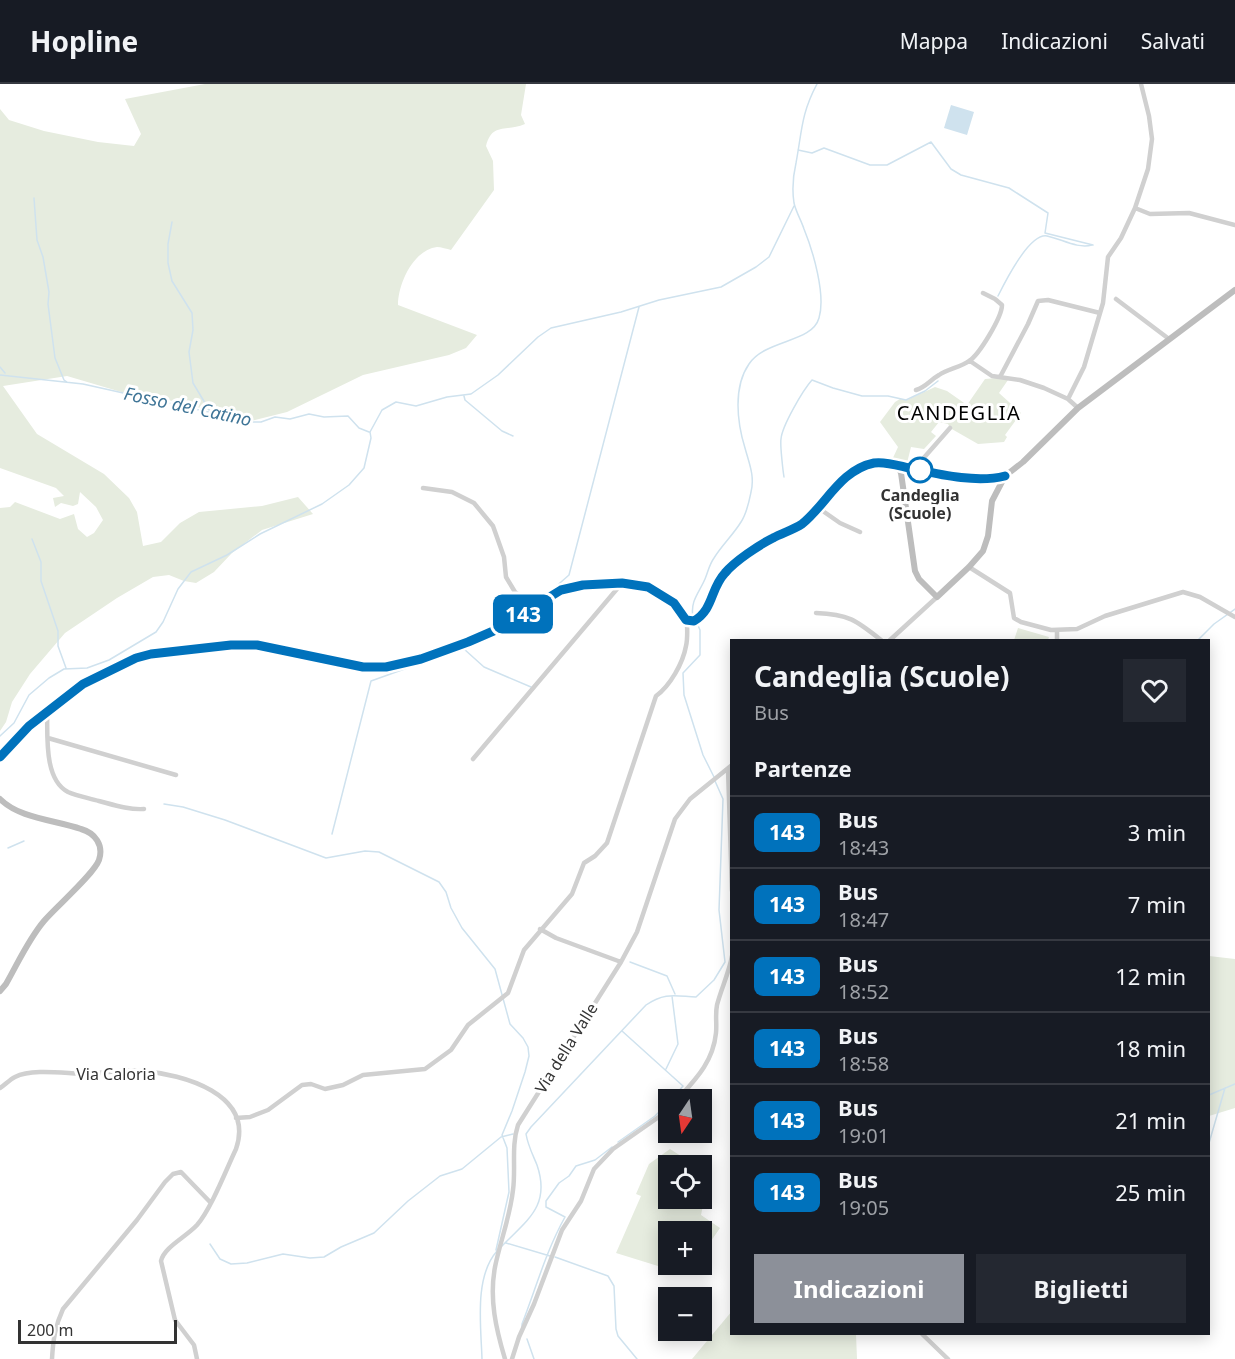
<!DOCTYPE html>
<html lang="it">
<meta charset="utf-8">
<style>
:root{--surface:#171b24;--page:#242831;--text:#f1f3f6;--muted:#9ea1a6;--line:#363941;--accent:#8c9099}
body{margin:0;font-family:"Noto Sans",sans-serif;background:var(--page);color:var(--text);height:100vh;display:flex;flex-direction:column;font-size:22px;white-space:nowrap}
*{box-sizing:border-box;margin:0}
p{font-size:20px;color:var(--muted)}
.icon{flex:none;width:33px;height:33px;fill:none;stroke:currentColor;stroke-width:2;stroke-linecap:round;stroke-linejoin:round}
.map{position:relative;flex:1;overflow:hidden}
.details{position:absolute;left:730px;top:555px;width:480px;height:696px;display:flex;flex-direction:column;background:var(--surface);border-radius:0px;box-shadow:0 3px 15px #0003}
.details>*{flex:none}
.badge{padding:0 12px;border-radius:9px;font-size:21px;line-height:39px}
.needle{width:39px;rotate:193deg}
.tools{position:absolute;left:658px;top:1005px;display:grid;gap:12px}
.tools a{display:grid;place-items:center;width:54px;height:54px;border-radius:0px;background:var(--surface);box-shadow:0 3px 15px #0003;font-size:30px}
.scale{position:absolute;left:18px;bottom:15px;width:159px;box-sizing:border-box;padding-left:6px;border:3px solid #333;border-top:0;font-size:16px;line-height:21px;white-space:nowrap;color:#333;-webkit-text-stroke:4px #fff;paint-order:stroke}
.map>.badge{position:absolute;translate:-50% -50%;box-shadow:0 0 0 3px #fff}
h2{padding:0 24px;font-size:22px;line-height:54px}
.round{display:grid;place-items:center;flex:none;width:63px;height:63px;border-radius:0px;background:var(--page)}
.head{display:flex;align-items:center;justify-content:space-between;height:102px;padding:0 24px}
h1{font-size:28px;font-weight:700;line-height:45px}
.primary-button{display:flex;gap:12px;margin-top:auto;padding:12px 24px}
.primary-button a{flex:1;height:69px;border-radius:0px;background:var(--accent);color:#fff;font-size:24px;font-weight:700;line-height:69px;text-align:center}
.primary-button a+a{background:var(--page);color:var(--text)}
ul{padding:0;list-style:none}
li{display:flex;align-items:center;gap:18px;height:72px;padding:0 24px;border-top:2px solid var(--line)}
li div{flex:1}
li b{display:block;font-size:22px}
li em{font-style:normal}
li .badge{min-width:66px;font-weight:700;text-align:center}
header{display:flex;align-items:center;gap:36px;box-sizing:border-box;height:84px;padding:0 30px;background:var(--surface);border-bottom:2px solid var(--line)}
header strong{font-size:28px}
nav{display:flex;gap:33px;margin-inline-start:auto;font-size:21px}
.map>svg:first-child{display:block}
.green{fill:#e6ecdf}
.water{fill:#cfe2ee}
.lines{fill:none;stroke-linecap:round;stroke-linejoin:round}
.stream{stroke:#cfe2ee;stroke-width:1.5}
.street{stroke:#d0d0d0;stroke-width:4.5}
.secondary{stroke:#bdbdbd;stroke-width:6}
.line-casing{stroke:#fff;stroke-width:14}
.line{stroke:#0072bc;stroke-width:9}
.stop-dot{fill:#fff;stroke:#0072bc;stroke-width:3}
.labels{text-anchor:middle;dominant-baseline:central;stroke-width:6;stroke-linejoin:round;paint-order:stroke}
.stop-label{font-size:16px;font-weight:bold;fill:#333;stroke:#fff}
.street-label{font-size:16px;fill:#333;stroke:#fff}
.water-label{font-size:18px;font-style:italic;fill:#3f7597;stroke:#fff}
.quarter-label{font-size:20px;letter-spacing:1.5px;fill:#000;stroke:#fff}
</style>
<header>
<strong>Hopline</strong>
<nav><a>Mappa</a><a>Indicazioni</a><a>Salvati</a></nav>
</header>
<div class="map">
<svg width="1235" height="1275" viewBox="0 0 1235 1275">
<rect width="100%" height="100%" fill="#fff"/>
<path class="green" d="M205,0H526L521,31L525,40C506,48 492,38 486,62L493,77L494,106L451,166C447,165 441,163 437,163C413,166 398,200 398,221L477,251L466,264L449,271L363,291L287,328L251,337L173,317L128,310L67,292L3,302L37,350L104,390L129,414L137,428L143,462L161,458L180,439L199,428L262,422L298,413L313,430L262,446L232,469L214,488L196,499L184,497L169,491L153,493L117,514L65,549L30,590L12,618L6,638L0,647V424L10,423L15,418L60,435L74,430L78,445L87,453L94,449L103,436L96,423L80,408L78,420L73,422L61,419L55,423L53,414L64,412L56,404L0,384V25L9,36L44,47L98,58L134,62L141,50L125,15Z
M997,294L1008,296L999,309L1021,329L1005,351L1007,353L1004,358L978,360L950,344L948,340L939,338L931,348L936,352L924,365L911,363L907,379L892,376L898,363L880,338L895,318L900,315L907,316L935,303L947,307L967,321L985,295Z
M1018,544L1049,553L1048,556H1014Z
M1209,872L1235,875V1024L1209,1032Z
M670,1065L695,1081L669,1082V1114H702V1086L709,1091L701,1131L720,1144L702,1170V1148H669V1180L694,1181L687,1191L616,1169L641,1112L636,1110L649,1080Z
M732,1227V1250H856L857,1275H692Z"/>
<path class="water" d="M951,21L974,28L967,51L944,44Z"/>
<g class="lines">
<path class="stream" d="M798,66L812,69L824,64L870,81H887L931,58L951,85L961,91L1009,104L1048,129L1045,149L1093,161
M34,114L37,156L43,173L49,208L48,220L55,274L64,296L67,298
M172,138L168,160V179L172,197L192,229L193,246L189,268L193,299L211,329
M998,212C1005,198 1029,149 1047,152C1062,155 1077,165 1092,161
M0,283L5,289
M0,291L83,300L253,338H261L275,333L290,335L309,330L324,333L348,332L359,344L369,348
M464,312L465,316L502,347L513,352
M784,393C783,387 780,361 781,355C782,342 803,306 812,296L833,304L862,312H888L906,316L925,307L938,297
M32,455L41,478V497L58,547V562L66,584
M544,513L569,491L639,223
M693,533C690,517 699,509 705,495C708,488 709,481 714,474C722,461 733,451 741,438C747,429 749,418 751,408C755,392 749,379 745,364C737,338 733,303 749,280C766,255 812,259 819,234C826,211 813,167 804,145C801,136 796,128 794,119C792,106 793,92 796,79C802,47 801,30 817,0
M696,537L700,546V571L683,589L684,611L703,671L714,693
M1198,556L1214,540L1235,525
M464,565L484,583L531,603
M0,652L14,639L29,611L49,594L64,585L87,584L109,576L156,548L163,538L178,505L191,488L227,471L260,450L322,420L349,401L364,384L371,354L370,348L382,326L396,318L416,322L447,313L471,310L498,291L538,253L551,244L621,228L659,216L721,203L756,183L769,173L794,122
M164,720L183,723L225,736L326,774L365,767L379,768L439,798L446,808L451,824L462,844L495,885L510,940L523,954L528,963L529,972L525,988L512,1027L502,1051L507,1064L509,1108L496,1166
M332,750L371,597L463,564L519,539L528,529
M8,764L24,757
M630,878L667,892L675,910
M622,947L683,1002L671,1016
M666,985L678,960L672,912
M1209,1011L1235,1000
M618,1058L655,1032L669,1018
M1209,1059L1225,1004
M506,1159L550,1172
M210,1160L220,1175L231,1180L247,1179L283,1170L310,1174L324,1173L341,1163L374,1149L408,1117L440,1092L462,1085L501,1053L513,1050
M502,1162C527,1136 551,1122 537,1081C533,1071 528,1062 526,1050L531,1043L646,921C665,908 675,912 696,913L714,896L725,878L719,826L723,715L715,697
M555,1173L608,1192L614,1202L616,1245L618,1252L637,1275
M522,1244V1240C536,1204 546,1167 565,1133L546,1123V1117L559,1099L569,1092L576,1082L595,1076L612,1063
M527,1255L534,1275
M482,1275C481,1242 474,1193 497,1167"/>
<path class="street" d="M1135,124L1150,130L1189,129L1235,141
M1116,215L1169,255
M970,277L992,292L1020,296L1044,304L1068,315L1078,324
M1000,293L1028,240L1038,217L1048,216L1100,229
M916,306C926,303 930,296 939,291C948,285 961,283 969,277C979,271 1002,233 1002,221L995,215L983,209
M1068,315L1084,283L1103,219L1108,173L1121,154L1135,124L1148,85L1152,55L1149,32L1141,0
M914,385L950,344
M423,404L452,408L474,419L493,442L504,473L506,493L515,508L533,521
M817,423L840,439L860,448
M969,483L1010,509L1014,534L1021,538L1051,546L1077,545L1105,532L1183,508L1200,513L1235,533
M816,529C848,530 856,536 881,556
M890,556L937,513
M1057,556V547
M47,626C48,649 43,695 68,708C77,712 89,714 99,717C114,721 129,726 144,725
M48,654L176,691
M473,675L622,499
M728,685L732,807
M540,845L556,854L621,878
M0,1004C5,1001 9,996 15,993C33,984 67,990 87,990C106,989 124,985 142,987C183,990 255,1010 236,1065C226,1086 211,1125 197,1141C186,1153 164,1163 161,1177L175,1236L194,1261L197,1275
M677,1016C696,995 713,978 716,949C717,939 715,931 717,921C721,905 729,889 732,872
M236,1034L250,1033L268,1026L302,1001L311,1000L325,1005L343,1001L363,991L425,985L451,966L468,941L508,909L524,866L572,810L584,779L595,772L607,759L656,612C670,602 683,579 686,562C688,554 687,545 687,537
M922,1250L948,1275
M52,1275C53,1257 55,1242 63,1225L137,1136L165,1098L173,1090L181,1088L210,1118
M505,1275C496,1245 489,1215 495,1183C500,1158 510,1133 513,1106C516,1085 511,1062 518,1041L621,878L637,848L675,735L690,715L732,681
M512,1275L519,1253L534,1220L562,1146L581,1117L594,1085L613,1065L663,1030L669,1024"/>
<path class="secondary" d="M897,381L901,389L915,487L919,495L937,513L969,483L983,467L988,452L992,417L1005,392L1023,378L1078,324L1235,206
M0,673L29,642L47,626L83,600L136,574L151,570L231,561H257L363,583H386L421,575L468,558L498,545L561,506L583,501L622,499L648,503L671,517L684,535L692,538L706,527L715,506L726,487L770,455L800,441L829,409L845,394L865,382L880,378L957,392L994,394L1005,392
M0,715C20,735 56,736 81,745C95,749 104,761 99,776C94,790 56,823 44,837C28,856 18,879 6,900L0,907"/>
</g>
<g class="lines">
<defs>
<path id="line" d="M0,673L29,642L83,600L136,574L151,570L231,561H257L363,583H386L421,575L468,558L498,545L561,506L583,501L622,499L648,503L674,519L686,536L694,537C714,525 710,505 725,489C735,477 759,461 773,454C782,449 793,446 802,440C826,421 840,386 874,379C887,377 902,383 914,385C942,391 977,399 1005,392"/>
</defs>
<use href="#line" class="line-casing"/>
<use href="#line" class="line"/>
</g>
<circle class="stop-dot" cx="920" cy="386" r="12"/>
<g class="labels">
<g class="stop-label">
<text x="920" y="411">Candeglia<tspan x="920" dy="18">(Scuole)</tspan></text>
</g>
<g class="street-label">
<text transform="translate(566 964) rotate(-58)">Via della Valle</text>
<text x="116" y="990">Via Caloria</text>
</g>
<g class="water-label">
<text transform="translate(188 322) rotate(12)">Fosso del Catino</text>
</g>
<g class="quarter-label">
<text x="959" y="328">CANDEGLIA</text>
</g>
</g>
</svg>
<div class="tools">
<a><svg class="needle" viewBox="-14 -14 28 28"><path d="M0-13l5 13h-10z" fill="#e53935"/><path d="M0 13l5-13h-10z" fill="#9ea1a6"/></svg></a>
<a><svg class="icon" aria-label="locate" viewBox="0 0 24 24"><circle cx="12" cy="12" r="6"/><path d="M12 2v4M12 18v4M2 12h4M18 12h4"/></svg></a>
<a>+</a>
<a>−</a>
</div>
<div class="scale">200 m</div>
<b class="badge" style="left:523px;top:530px;background:#0072bc;color:#fff">143</b>
<section class="details">
<div class="head"><div><h1>Candeglia (Scuole)</h1><p>Bus</p></div><a class="round"><svg class="icon" aria-label="heart" viewBox="0 0 24 24"><path d="M12 20l-8-8c-3-5 5-10 8-4 3-6 11-1 8 4z"/></svg></a></div>
<h2>Partenze</h2>
<ul>
<li><span class="badge" style="background:#0072bc;color:#fff">143</span><div><b>Bus</b><p>18:43</p></div><em>3 min</em></li>
<li><span class="badge" style="background:#0072bc;color:#fff">143</span><div><b>Bus</b><p>18:47</p></div><em>7 min</em></li>
<li><span class="badge" style="background:#0072bc;color:#fff">143</span><div><b>Bus</b><p>18:52</p></div><em>12 min</em></li>
<li><span class="badge" style="background:#0072bc;color:#fff">143</span><div><b>Bus</b><p>18:58</p></div><em>18 min</em></li>
<li><span class="badge" style="background:#0072bc;color:#fff">143</span><div><b>Bus</b><p>19:01</p></div><em>21 min</em></li>
<li><span class="badge" style="background:#0072bc;color:#fff">143</span><div><b>Bus</b><p>19:05</p></div><em>25 min</em></li>
</ul>
<div class="primary-button"><a>Indicazioni</a><a>Biglietti</a></div>
</section>
</div>
